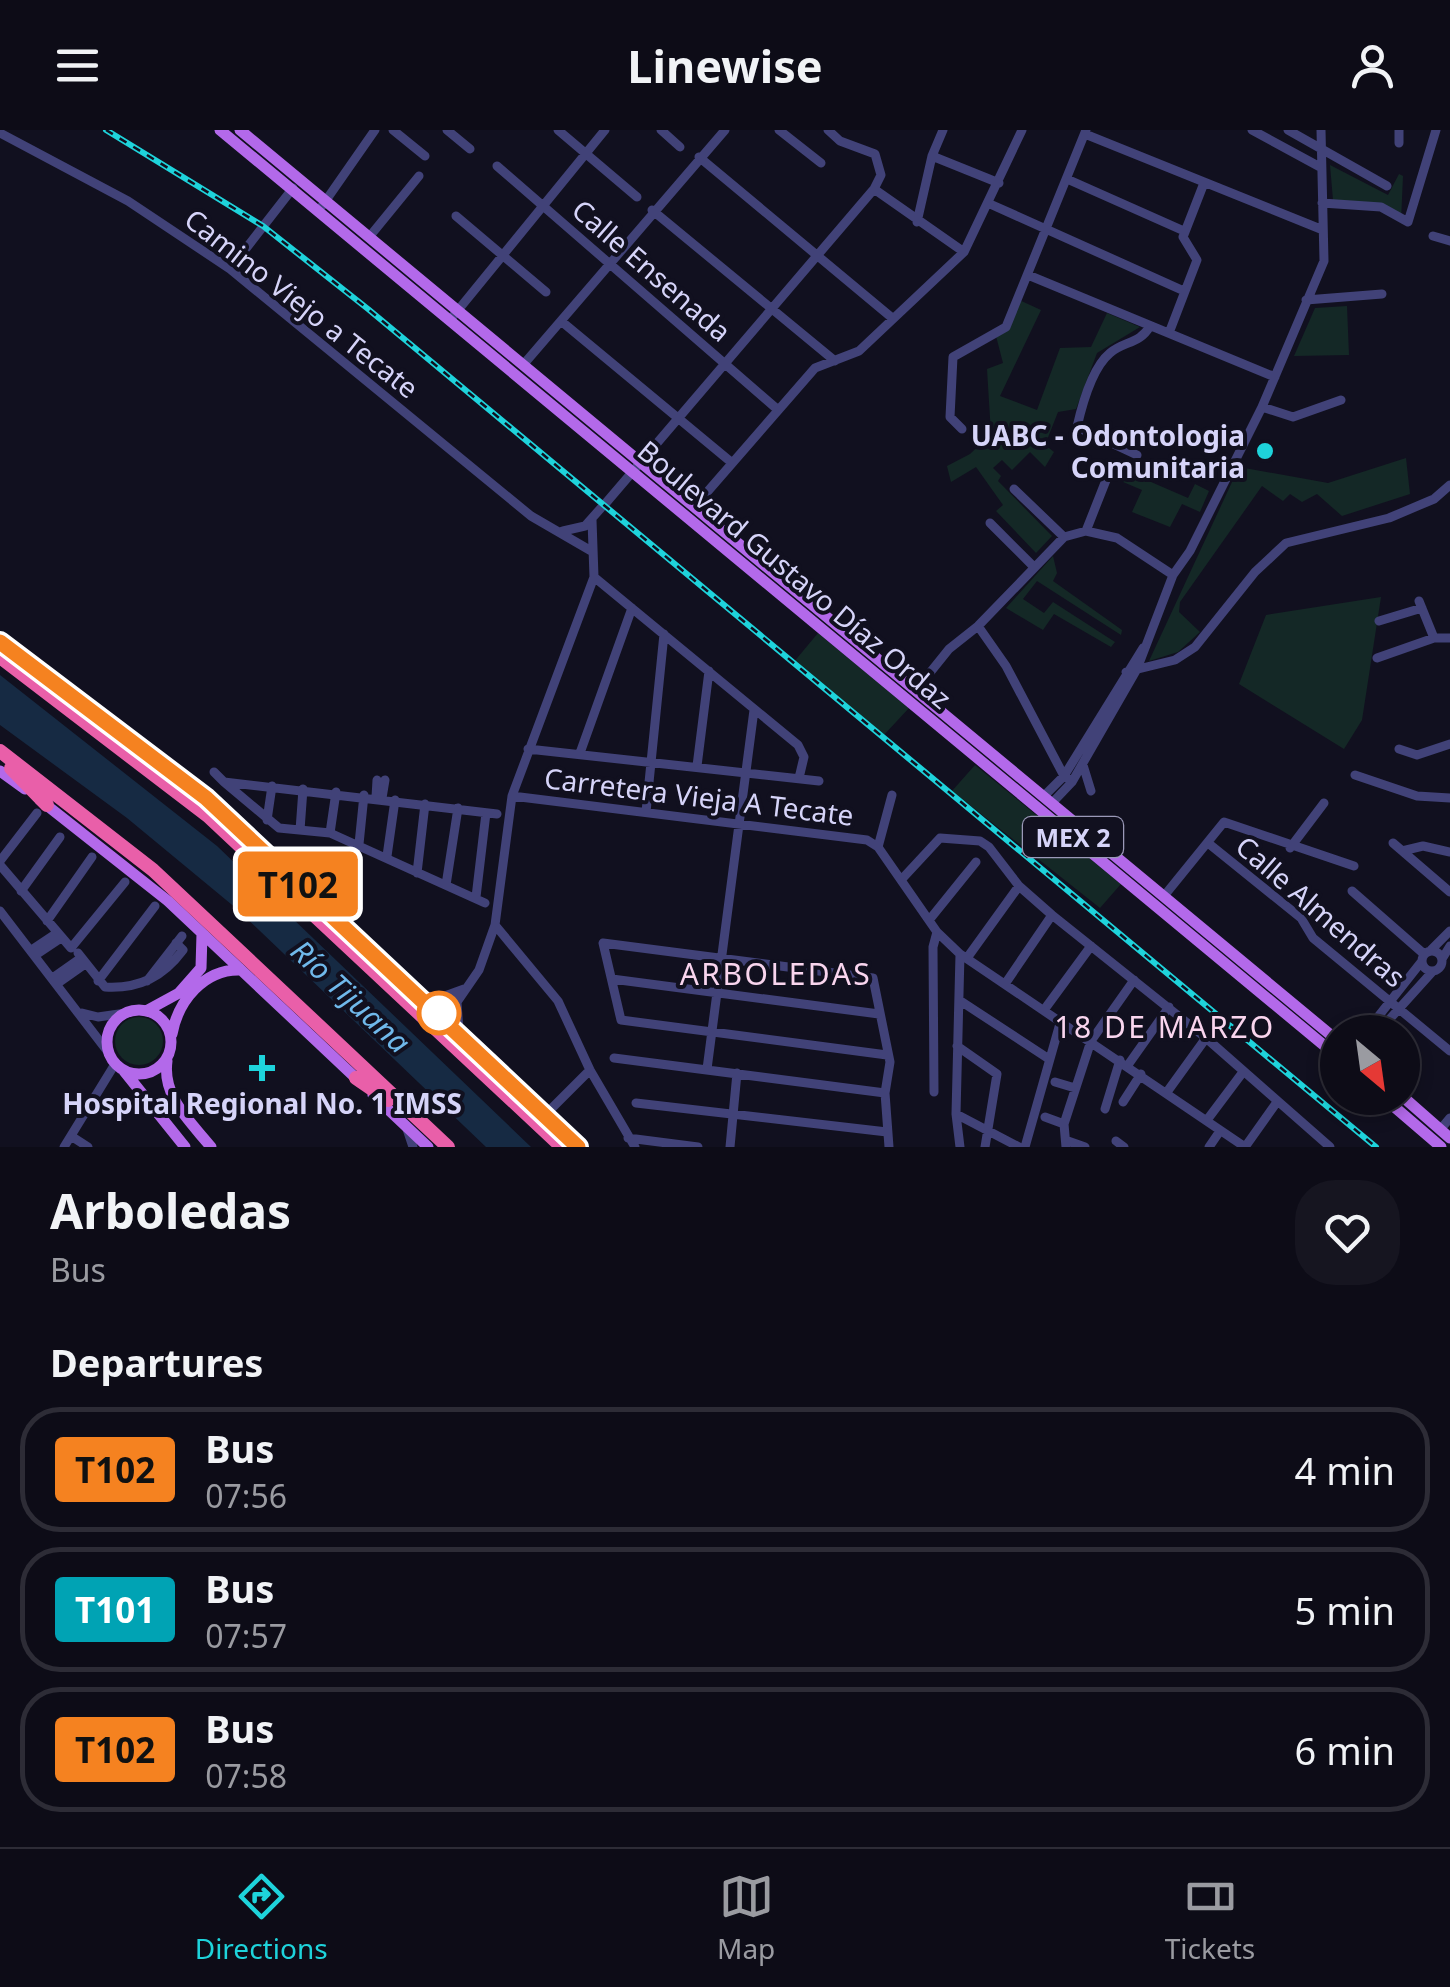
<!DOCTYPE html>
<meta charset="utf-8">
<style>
:root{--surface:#0d0c17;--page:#161520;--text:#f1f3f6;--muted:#9a9ba1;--line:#2d2c36;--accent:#1ed3db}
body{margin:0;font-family:"Noto Sans",sans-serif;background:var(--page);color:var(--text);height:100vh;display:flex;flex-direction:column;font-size:38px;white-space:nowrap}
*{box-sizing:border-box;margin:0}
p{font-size:32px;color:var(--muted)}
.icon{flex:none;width:55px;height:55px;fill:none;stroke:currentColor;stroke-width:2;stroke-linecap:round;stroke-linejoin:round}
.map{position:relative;height:1017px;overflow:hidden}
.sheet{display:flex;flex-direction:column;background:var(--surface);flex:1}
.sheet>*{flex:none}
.badge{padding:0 20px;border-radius:8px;font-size:35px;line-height:65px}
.needle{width:65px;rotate:151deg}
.fabs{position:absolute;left:1320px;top:885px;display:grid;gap:20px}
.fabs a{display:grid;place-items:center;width:100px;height:100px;border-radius:50%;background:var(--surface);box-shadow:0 5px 15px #0003,0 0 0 2px var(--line);font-size:50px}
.map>.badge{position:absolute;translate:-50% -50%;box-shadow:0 0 0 5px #fff}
h2{padding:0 50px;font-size:38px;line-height:90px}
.round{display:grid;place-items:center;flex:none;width:105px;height:105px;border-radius:40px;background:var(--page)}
.summary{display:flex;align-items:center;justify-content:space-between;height:170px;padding:0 50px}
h1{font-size:48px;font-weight:700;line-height:75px}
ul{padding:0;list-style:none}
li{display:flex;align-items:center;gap:30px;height:125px;margin:0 20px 15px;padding:0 30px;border:5px solid var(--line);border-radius:40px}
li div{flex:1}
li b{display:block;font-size:38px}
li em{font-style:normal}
li .badge{min-width:110px;font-weight:700;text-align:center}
header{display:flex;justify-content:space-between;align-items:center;height:130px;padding:0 50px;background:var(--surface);font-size:45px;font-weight:700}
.tab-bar{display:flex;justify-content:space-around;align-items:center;height:140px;border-top:2px solid var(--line);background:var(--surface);font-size:28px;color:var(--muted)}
.tab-bar a{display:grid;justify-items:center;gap:5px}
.tab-bar .active{color:var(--accent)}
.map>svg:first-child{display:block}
.green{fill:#142826}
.water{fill:#162a43}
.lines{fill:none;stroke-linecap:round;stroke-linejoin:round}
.minor{stroke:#414278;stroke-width:9}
.major{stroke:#b369ea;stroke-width:11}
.highway{stroke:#e95fa9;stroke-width:14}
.rail-casing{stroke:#1ed3db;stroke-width:6}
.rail{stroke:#11101f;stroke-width:2.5;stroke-dasharray:8;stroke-linecap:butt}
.line-casing{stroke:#fff;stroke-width:22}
.line{stroke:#f58220;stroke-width:15}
.poi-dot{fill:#1ed3db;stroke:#11101f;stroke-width:4}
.stop-dot{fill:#fff;stroke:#f58220;stroke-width:5}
.labels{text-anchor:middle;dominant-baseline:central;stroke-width:8;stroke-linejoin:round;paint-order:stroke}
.shield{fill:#11101f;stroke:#9b99b8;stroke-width:2.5}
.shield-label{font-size:25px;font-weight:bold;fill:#d6d4f9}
.street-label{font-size:28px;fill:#d6d4f9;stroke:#11101f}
.poi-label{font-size:28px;font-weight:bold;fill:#d6d4f9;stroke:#11101f;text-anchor:end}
.neighbourhood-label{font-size:30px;letter-spacing:2.5px;fill:#f9d5ee;stroke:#11101f}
.water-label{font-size:30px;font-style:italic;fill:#70b9eb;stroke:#11101f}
</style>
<header><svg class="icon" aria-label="menu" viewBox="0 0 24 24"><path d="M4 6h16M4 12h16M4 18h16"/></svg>Linewise<svg class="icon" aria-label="person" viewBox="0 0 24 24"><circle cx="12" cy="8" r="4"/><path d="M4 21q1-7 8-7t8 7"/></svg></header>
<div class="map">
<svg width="1450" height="1017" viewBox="0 0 1450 1017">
<rect width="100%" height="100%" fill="#11101f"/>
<path class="green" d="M1330,35L1388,65L1399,44L1403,46L1401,91L1382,75L1333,70Z
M1017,169L1041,180L1000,266L1037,280L1060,218L1091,217L1107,183L1140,197L1097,223L1076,279L1058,282L1045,315L1054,322L1045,337L1030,322L1012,340L1002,330L993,338L1001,346L998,351L1052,406L1036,423L996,381L1003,375L976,337L951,352L947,336L970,324L991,304L987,239L1003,233L996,206Z
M1347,176L1349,225L1294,226L1315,178Z
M1406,328L1410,364L1342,386L1317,364L1302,372L1290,364L1283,371L1262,356L1180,472L1179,482L1200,502L1178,522L1149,531L1239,337L1328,353Z
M1121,339L1188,368L1195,354L1209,361L1200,382L1182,374L1170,397L1132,382L1142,360L1116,349Z
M1053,426L1057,443L1053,451L1122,500L1121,505L1037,451L1023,469L1044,483L1053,472L1115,512L1111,517L1054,484L1043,500L1006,478Z
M1381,467L1362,590L1344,619L1239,554L1266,485Z
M818,503L909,578L883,606L793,533Z
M975,635L1121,754L1100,778L952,661Z
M115 911a24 24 0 1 1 48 0a24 24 0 1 1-48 0Z"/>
<path class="water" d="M0,545L217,716L531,1017H486L237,779L127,688L0,595Z"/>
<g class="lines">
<path class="minor" d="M393,0L425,26
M447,0L470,19
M558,0L637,67
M661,0L680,17
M779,0L821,33
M1252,0L1320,37
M1288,0L1387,56
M1399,0V13
M0,3L128,71L230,139L531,386L593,422
M1085,4L1323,100
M932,26L999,53
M699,27L891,187
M497,36L777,279
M1067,49L1184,101
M874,59L964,122
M1322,73L1381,77L1408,92L1436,0
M990,74L1184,161
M322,76L375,0
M652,80L835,231
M456,86L546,162
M917,92L932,26L943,0
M370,106L419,46
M1433,106L1450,111
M230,139L293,58
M1028,145L1275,247
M1306,170L1382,164
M450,190L605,0
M561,191L731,332
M1169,203L1197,130L1183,107L1204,53
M523,235L725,0
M1262,277L1293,287L1341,270
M962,299L950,287L953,227L1006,197L1086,0
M1137,325L1077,297C1082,275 1092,238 1110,223C1124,211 1140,214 1150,196
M1014,359L1064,407
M605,374L874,59L881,45L875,24L840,11L828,0
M695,376L815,238L859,221L964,122L1022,0
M990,393L1033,436
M563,401L585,396L601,378
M1086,401L1112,335
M594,447L798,615L804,627L799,648
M1419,471L1434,508
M1379,491L1422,478
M978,496L1006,536L1064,646L1072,652
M1377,528L1434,508H1450
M1126,542L1175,530L1195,517L1255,442L1286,413L1389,388L1434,369L1450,355
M916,560L949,519L978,496L1064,407L1086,401L1117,408L1173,445
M528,619L819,651
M1399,619L1417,625L1450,614
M580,623L632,478
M1083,635L1091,661
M697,636L709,541
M214,642L224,652L497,684
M1355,645L1417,666L1450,668
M224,652L279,698L330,703L485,773
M512,666L867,710L878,717L937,802L960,824L1245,1017
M1044,666L1064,646L1143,518
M376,667L377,650
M382,668L385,650
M1052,673L1072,652L1137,539L1173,445L1190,421L1262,277L1324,131L1321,0
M646,682L664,504
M267,690L272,656
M300,700L303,659
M330,703L336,662
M1208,713L1301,788L1313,808L1450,921
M1393,713L1450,762
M359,714L364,665
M878,717L892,665
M1290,718L1324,673
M1402,721L1423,716L1450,722
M387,726L395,670
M0,731L37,683
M0,735L71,818L125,752
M417,743L425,674
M901,750L940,708L980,711L989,717L1019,756L1052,785L1206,908L1330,1017
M446,755L458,678
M21,761L60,707
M1352,761L1424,824
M1164,766L1224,692L1354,736
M476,767L486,683
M0,781L108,922
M930,789L976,732
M47,791L92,727
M495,795L558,871L590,940L635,1017
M33,819L57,803
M1431,820L1450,801
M1422 831a10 10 0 1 1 20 0a10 10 0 1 1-20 0Z
M78,823L105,857C139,859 163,847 183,820L176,813
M37,824L61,808
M960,824L956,984L960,1017
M967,828L1019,756
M1442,829L1450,816
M54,847L81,828
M612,849L879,884
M98,851L155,776
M147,851L182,806
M58,853L85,834
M1005,854L1052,785
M422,866L442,867L464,859
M959,870L1049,929
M1044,880L1091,816
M82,883L98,887L126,883
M459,902L457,872L479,840L495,795L512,666L594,447L592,390
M1366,902L1422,831
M1378,902L1433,841
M957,916L997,944L985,1017
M887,925L621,890L603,813L873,848L890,932L885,963L889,1017
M614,928L885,963
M1128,935L1169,877
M707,939L754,580
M1055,952L1075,958
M934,962L933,817L937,802
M1167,962L1206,908
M1123,972L1141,944
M636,973L887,1002
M1105,979L1120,930
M956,984L1019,1017
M545,985L590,940
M1045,987L1064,994
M1207,990L1243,942
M407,999L413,1017
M1440,1000L1450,988
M71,1006L88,1017
M628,1008L698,1017
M1068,1011L1085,1017
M1116,1011L1124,1017
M64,1017L115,934
M730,1017L737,943
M1025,1017L1061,890
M1066,1017L1064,994L1091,911L1134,850
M1209,1017L1220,1001
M1245,1017L1277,972"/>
<path class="major" d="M220,0L1338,927
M240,0L1338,911
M0,512L206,668L578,1017
M0,641L25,659
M40,670L168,771L360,952
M107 912a32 32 0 1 1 64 0a32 32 0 1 1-64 0Z
M146,881L179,863L201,838L202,804
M172,904C178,871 204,839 240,840
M167,931C162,967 190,991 211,1017
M124,941L185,1017
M373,965L428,1017
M1402,966L1450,1008
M1384,968L1441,1017"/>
<path class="highway" d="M0,527L208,686L562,1017
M0,621L153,740L448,1017
M11,638L47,675
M356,948L388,970"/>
<defs>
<path id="rail" d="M106,0L263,96L368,179L1376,1017"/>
</defs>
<use href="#rail" class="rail-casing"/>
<use href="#rail" class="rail"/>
</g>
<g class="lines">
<defs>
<path id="line" d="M0,512L206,668L578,1017"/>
</defs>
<use href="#line" class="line-casing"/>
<use href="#line" class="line"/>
</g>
<g class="poi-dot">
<circle cx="1265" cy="321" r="10"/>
<path d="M257 923h10v10h10v10h-10v10h-10v-10h-10v-10h10z"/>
</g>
<circle class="stop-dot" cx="439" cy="883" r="20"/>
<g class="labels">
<rect class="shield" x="1023" y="687" width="100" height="40" rx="8"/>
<g class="shield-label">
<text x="1073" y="707">MEX 2</text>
</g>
<g class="street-label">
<text transform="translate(652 140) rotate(41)">Calle Ensenada</text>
<text transform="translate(302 173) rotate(38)">Camino Viejo a Tecate</text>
<text transform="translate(795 444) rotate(40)">Boulevard Gustavo Díaz Ordaz</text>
<text transform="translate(699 666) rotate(7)">Carretera Vieja A Tecate</text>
<text transform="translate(1321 781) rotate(41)">Calle Almendras</text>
</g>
<g class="poi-label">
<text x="1245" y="305">UABC - Odontologia<tspan x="1245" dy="32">Comunitaria</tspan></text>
<text x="262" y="973" text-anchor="middle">Hospital Regional No. 1 IMSS</text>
</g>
<g class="neighbourhood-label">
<text x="776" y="843">ARBOLEDAS</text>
<text x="1165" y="896">18 DE MARZO</text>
</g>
<g class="water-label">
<text transform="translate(351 866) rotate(43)">Río Tijuana</text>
</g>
</g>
</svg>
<div class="fabs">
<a><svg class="needle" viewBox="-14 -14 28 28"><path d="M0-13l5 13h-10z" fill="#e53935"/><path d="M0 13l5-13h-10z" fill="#9a9ba1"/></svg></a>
</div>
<b class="badge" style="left:298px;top:754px;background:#f58220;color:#111">T102</b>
</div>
<section class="sheet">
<div class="summary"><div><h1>Arboledas</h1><p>Bus</p></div><a class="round"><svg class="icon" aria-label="heart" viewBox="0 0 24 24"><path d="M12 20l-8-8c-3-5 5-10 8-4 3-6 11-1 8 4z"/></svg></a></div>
<h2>Departures</h2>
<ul>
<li><span class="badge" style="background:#f58220;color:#111">T102</span><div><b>Bus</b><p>07:56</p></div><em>4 min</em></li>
<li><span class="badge" style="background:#00a3b4;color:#fff">T101</span><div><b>Bus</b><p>07:57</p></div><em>5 min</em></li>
<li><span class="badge" style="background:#f58220;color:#111">T102</span><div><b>Bus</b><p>07:58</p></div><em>6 min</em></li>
</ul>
</section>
<nav class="tab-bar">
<a class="active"><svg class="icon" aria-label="directions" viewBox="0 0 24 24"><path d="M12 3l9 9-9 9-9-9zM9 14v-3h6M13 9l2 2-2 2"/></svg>Directions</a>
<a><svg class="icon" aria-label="map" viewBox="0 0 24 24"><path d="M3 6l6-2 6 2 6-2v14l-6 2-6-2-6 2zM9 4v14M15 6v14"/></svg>Map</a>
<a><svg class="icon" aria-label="tickets" viewBox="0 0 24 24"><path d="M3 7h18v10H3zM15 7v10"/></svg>Tickets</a>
</nav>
